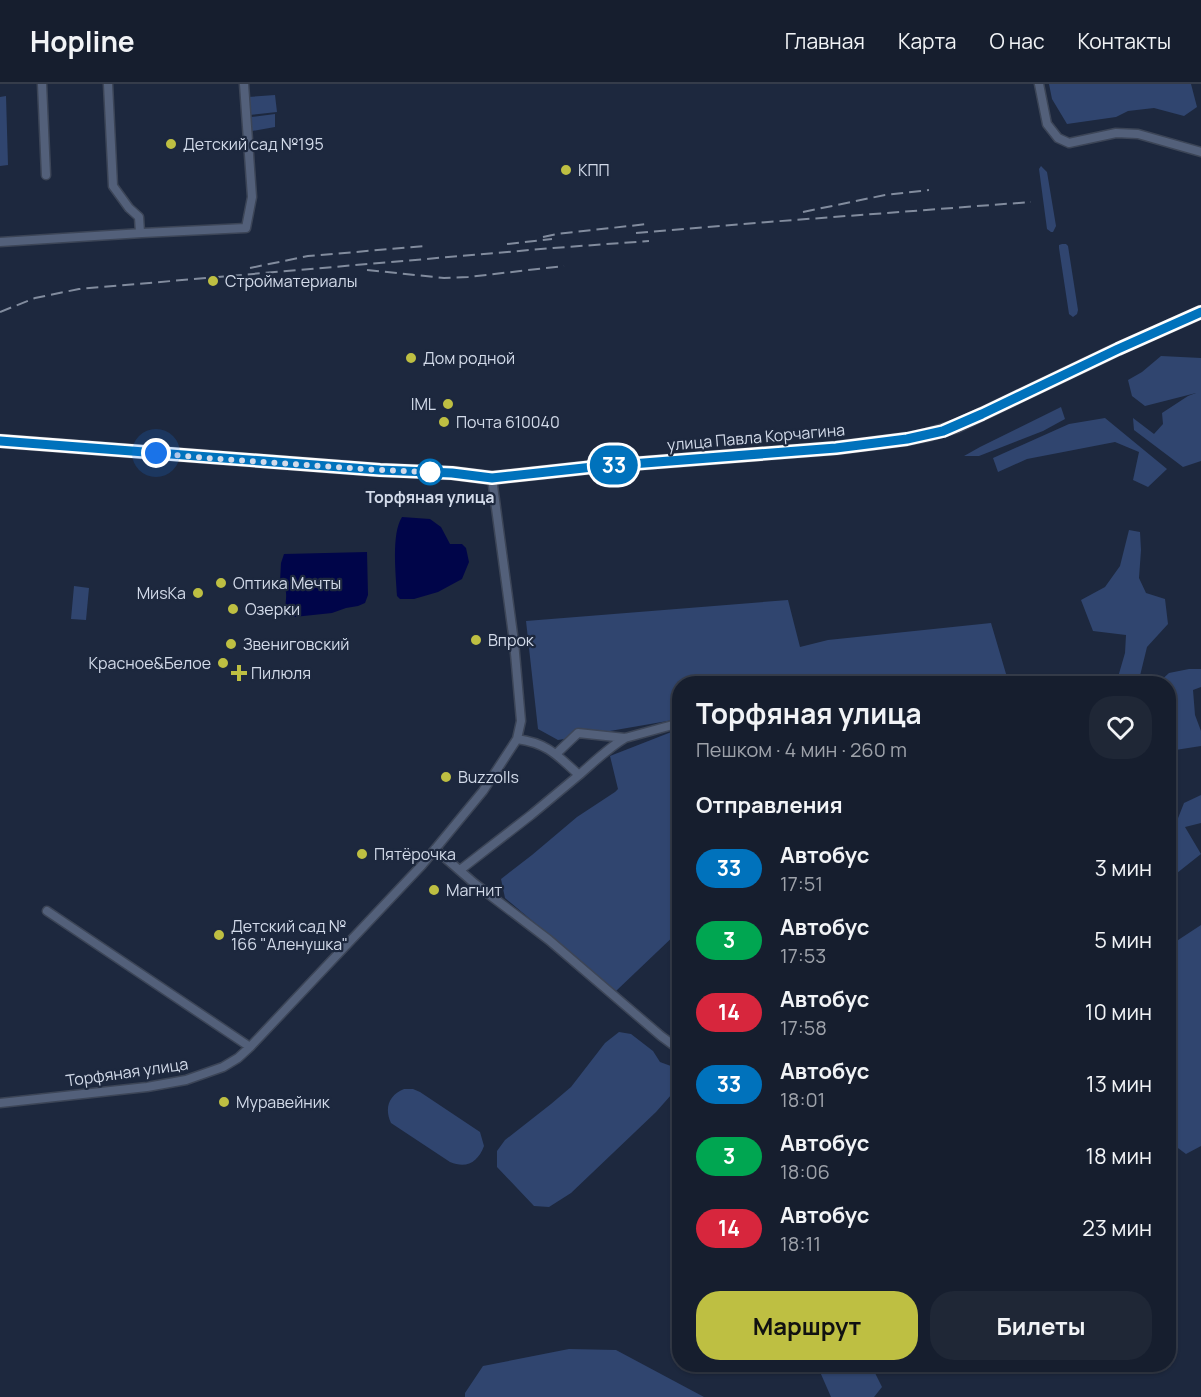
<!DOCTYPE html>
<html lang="ru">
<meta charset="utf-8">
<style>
:root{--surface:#161e2e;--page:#1f2736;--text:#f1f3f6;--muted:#9ea2aa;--line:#353c4a;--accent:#bebf42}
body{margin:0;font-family:Manrope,sans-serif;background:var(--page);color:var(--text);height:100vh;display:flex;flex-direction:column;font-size:22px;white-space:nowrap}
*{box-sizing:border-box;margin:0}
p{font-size:20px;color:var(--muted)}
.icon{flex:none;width:33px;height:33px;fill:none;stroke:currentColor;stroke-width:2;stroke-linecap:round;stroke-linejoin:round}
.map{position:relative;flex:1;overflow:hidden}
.panel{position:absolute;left:672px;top:592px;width:504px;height:696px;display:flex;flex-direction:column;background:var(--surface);border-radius:24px;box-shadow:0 2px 4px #0004,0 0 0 2px var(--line)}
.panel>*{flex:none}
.badge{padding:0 12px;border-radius:20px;font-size:21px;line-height:39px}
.you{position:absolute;width:30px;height:30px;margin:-15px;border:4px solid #fff;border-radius:50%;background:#1a73e8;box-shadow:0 0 0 9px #1a73e833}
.map>.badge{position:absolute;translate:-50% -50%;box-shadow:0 0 0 3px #fff}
h2{padding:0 24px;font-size:22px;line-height:54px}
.round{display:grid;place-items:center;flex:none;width:63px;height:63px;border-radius:24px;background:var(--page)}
.headline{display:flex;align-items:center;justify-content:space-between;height:102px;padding:0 24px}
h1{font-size:28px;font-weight:700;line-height:45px}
.button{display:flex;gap:12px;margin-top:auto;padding:12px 24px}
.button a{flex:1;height:69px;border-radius:24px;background:var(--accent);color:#111;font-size:24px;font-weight:700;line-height:69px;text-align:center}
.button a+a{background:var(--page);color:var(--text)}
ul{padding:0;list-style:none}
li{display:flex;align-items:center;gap:18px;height:72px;padding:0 24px}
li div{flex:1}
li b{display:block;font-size:22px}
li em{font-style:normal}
li .badge{min-width:66px;font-weight:700;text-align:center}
header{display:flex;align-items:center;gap:36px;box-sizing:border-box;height:84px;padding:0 30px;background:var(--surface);border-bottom:2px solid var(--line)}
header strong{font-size:28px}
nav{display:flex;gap:33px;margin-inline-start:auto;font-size:21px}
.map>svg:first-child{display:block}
.green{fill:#30456f}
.water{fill:#000549}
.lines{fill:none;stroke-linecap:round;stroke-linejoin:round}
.minor-casing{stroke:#3c4557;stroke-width:11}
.secondary-casing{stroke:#3c4557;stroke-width:15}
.minor{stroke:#53607a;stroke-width:8}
.secondary{stroke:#53607a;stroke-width:12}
.rail{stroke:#828c9e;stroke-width:2;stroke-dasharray:12 6;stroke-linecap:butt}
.line-casing{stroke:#fff;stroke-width:14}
.line{stroke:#0072bc;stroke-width:9}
.walk{stroke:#d2dae9;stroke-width:6;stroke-dasharray:0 10.8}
.poi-dot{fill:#bebf42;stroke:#1d283e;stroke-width:2}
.stop-dot{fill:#fff;stroke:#0072bc;stroke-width:3}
.labels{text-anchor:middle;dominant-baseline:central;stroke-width:4.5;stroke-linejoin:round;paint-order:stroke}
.poi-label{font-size:16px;fill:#d2dae9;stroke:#1d283e;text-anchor:start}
.street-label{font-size:16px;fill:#d2dae9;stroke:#1d283e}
.stop-label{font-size:16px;font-weight:bold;fill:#d2dae9;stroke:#1d283e}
</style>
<header>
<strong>Hopline</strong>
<nav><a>Главная</a><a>Карта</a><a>О нас</a><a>Контакты</a></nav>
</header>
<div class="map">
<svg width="1201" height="1313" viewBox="0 0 1201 1313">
<rect width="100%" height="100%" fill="#1d283e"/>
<path class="green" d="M1049,0H1191L1197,23L1184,32L1154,24L1128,27L1116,33L1067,40L1052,15Z
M275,11L277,28L250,31L248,13Z
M6,12L8,81L0,82V13Z
M275,30V43L252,47L251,33Z
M1041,82L1047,88L1056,142L1053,148H1051L1047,145L1039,85Z
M1062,160H1066L1068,162L1078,226L1077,230L1073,233L1069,230L1059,164V161Z
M1161,272L1201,274V377L1183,383L1134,346L1133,334L1154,350L1163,340L1162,329L1188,312L1196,309L1145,322L1132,312L1128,296L1142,288Z
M1061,323L1065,335L1043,347L979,372H964L980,363Z
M1105,334L1167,385L1148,403L1133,396L1139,368L1115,358L1027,375L998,388L993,374L1069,340Z
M1129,446L1140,448L1141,466L1139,494L1146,509L1165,515L1168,540L1147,563L1138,600H1116L1125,569L1126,551L1093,547L1081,516L1105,503L1120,482Z
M74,502L89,504L86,536L71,535Z
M788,516L800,563L828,556L991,539L1009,600H680L679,635L558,656L538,645L526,537Z
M1189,585H1201V603L1193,606L1195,631L1201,647V662L1169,667L1168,600H1157L1169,589Z
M679,645V847L616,907L505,814L501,795L532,771L577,733L615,708L618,705L610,672Z
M1201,711V739L1185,743L1201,770L1177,789L1169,790V757L1184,719Z
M1201,841V1062L1186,1070L1170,1058L1169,1052V862Z
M619,948L631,950L653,967L660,978L679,985V1002L656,1028L571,1109L549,1123L534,1122L497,1083V1067L505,1056L551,1020L571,1003L605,959Z
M404,1005H413L420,1008L480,1048L484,1062C478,1078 467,1085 450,1078L391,1039C384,1024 389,1011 404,1005Z
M569,1265L616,1266L704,1313H465V1309L483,1282Z
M817,1281H871L882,1303L874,1313H831Z"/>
<path class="water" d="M402,433L430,435L441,443L450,460H462L466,464L469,478L462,495L438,508L414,515H400L397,512C396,491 391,450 402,433Z
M367,468L368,511L365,519L358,522L346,524L332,529L294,533L287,532C282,520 292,508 280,498L281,479L284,470Z"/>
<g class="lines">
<defs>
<path id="minor" d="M42,0L46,91
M108,0L113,102L129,124L139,133L140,149
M1039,0L1047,40L1058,54L1069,59L1116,49L1138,50L1201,68
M0,158L142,149L246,144L252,113L244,0
M556,670L578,649L625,654L680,639
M579,691C594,678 608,664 625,654
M435,765L474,799L549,856L661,952L680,966
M460,786L531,731L579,691C557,671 547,659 517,655
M47,827L250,963
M0,1019L147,1003L186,996L223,983L238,974L250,963L422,781L483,707L517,655L521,637L514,558L492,394"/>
<path id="secondary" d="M0,357L380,386L452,389L492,394L593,383L836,364L907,355L927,351L957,342L1118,265L1201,228"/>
</defs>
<use href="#minor" class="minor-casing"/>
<use href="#secondary" class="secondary-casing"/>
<use href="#minor" class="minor"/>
<use href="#secondary" class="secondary"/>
<path class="rail" d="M803,128L885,111L929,106
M636,149L768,138L1031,118
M543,153L557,150L647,140
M507,160L552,155
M250,184L308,172L426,162
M367,186L444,194L468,193L564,182
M0,228L35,214L79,205L553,164L649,157"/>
</g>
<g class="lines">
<defs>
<path id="line" d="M0,357L380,386L452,389L492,394L593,383L836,364L907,355L943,347L982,330L1118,265L1201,228"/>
</defs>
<use href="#line" class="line-casing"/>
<use href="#line" class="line"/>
<path class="walk" d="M156,369L206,374L380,386L430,388"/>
</g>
<g class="poi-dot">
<circle cx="171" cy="60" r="6"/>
<circle cx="566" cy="86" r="6"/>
<circle cx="213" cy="197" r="6"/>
<circle cx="411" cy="274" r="6"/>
<circle cx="448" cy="320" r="6"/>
<circle cx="444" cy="338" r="6"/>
<circle cx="221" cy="499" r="6"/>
<circle cx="198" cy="509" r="6"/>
<circle cx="233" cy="525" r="6"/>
<circle cx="476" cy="556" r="6"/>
<circle cx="231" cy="560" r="6"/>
<circle cx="223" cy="579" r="6"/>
<path d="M236 580h6v6h6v6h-6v6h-6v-6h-6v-6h6z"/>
<circle cx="446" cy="693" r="6"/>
<circle cx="362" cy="770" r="6"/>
<circle cx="434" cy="806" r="6"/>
<circle cx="219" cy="851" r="6"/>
<circle cx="224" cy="1018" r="6"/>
</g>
<circle class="stop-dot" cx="430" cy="388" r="12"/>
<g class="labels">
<g class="poi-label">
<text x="183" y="60">Детский сад №195</text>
<text x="578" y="86">КПП</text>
<text x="225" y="197">Стройматериалы</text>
<text x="423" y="274">Дом родной</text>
<text x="436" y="320" text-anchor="end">IML</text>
<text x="456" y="338">Почта 610040</text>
<text x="233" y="499">Оптика Мечты</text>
<text x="186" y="509" text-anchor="end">МиsКа</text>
<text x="245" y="525">Озерки</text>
<text x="488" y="556">Впрок</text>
<text x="243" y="560">Звениговский</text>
<text x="211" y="579" text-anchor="end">Красное&amp;Белое</text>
<text x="251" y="589">Пилюля</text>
<text x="458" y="693">Buzzolls</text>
<text x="374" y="770">Пятёрочка</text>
<text x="446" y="806">Магнит</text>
<text x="231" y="842">Детский сад №<tspan x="231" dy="18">166 "Аленушка"</tspan></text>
<text x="236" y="1018">Муравейник</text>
</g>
<g class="street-label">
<text transform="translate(756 353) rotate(-5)">улица Павла Корчагина</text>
<text transform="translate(127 988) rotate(-8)">Торфяная улица</text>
</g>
<g class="stop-label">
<text x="430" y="413">Торфяная улица</text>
</g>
</g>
</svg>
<div class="you" style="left:156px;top:369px"></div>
<b class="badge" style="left:614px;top:381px;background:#0072bc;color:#fff">33</b>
<section class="panel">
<div class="headline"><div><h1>Торфяная улица</h1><p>Пешком · 4 мин · 260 m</p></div><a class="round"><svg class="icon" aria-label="heart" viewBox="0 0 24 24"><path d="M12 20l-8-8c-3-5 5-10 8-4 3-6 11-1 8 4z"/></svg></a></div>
<h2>Отправления</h2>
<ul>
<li><span class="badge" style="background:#0072bc;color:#fff">33</span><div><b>Автобус</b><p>17:51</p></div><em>3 мин</em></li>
<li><span class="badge" style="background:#00a651;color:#fff">3</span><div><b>Автобус</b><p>17:53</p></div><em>5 мин</em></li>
<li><span class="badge" style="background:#d7263d;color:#fff">14</span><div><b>Автобус</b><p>17:58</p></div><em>10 мин</em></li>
<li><span class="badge" style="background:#0072bc;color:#fff">33</span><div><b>Автобус</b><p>18:01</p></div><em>13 мин</em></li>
<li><span class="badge" style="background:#00a651;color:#fff">3</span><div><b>Автобус</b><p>18:06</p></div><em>18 мин</em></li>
<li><span class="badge" style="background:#d7263d;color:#fff">14</span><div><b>Автобус</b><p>18:11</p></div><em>23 мин</em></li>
</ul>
<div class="button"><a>Маршрут</a><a>Билеты</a></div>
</section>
</div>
